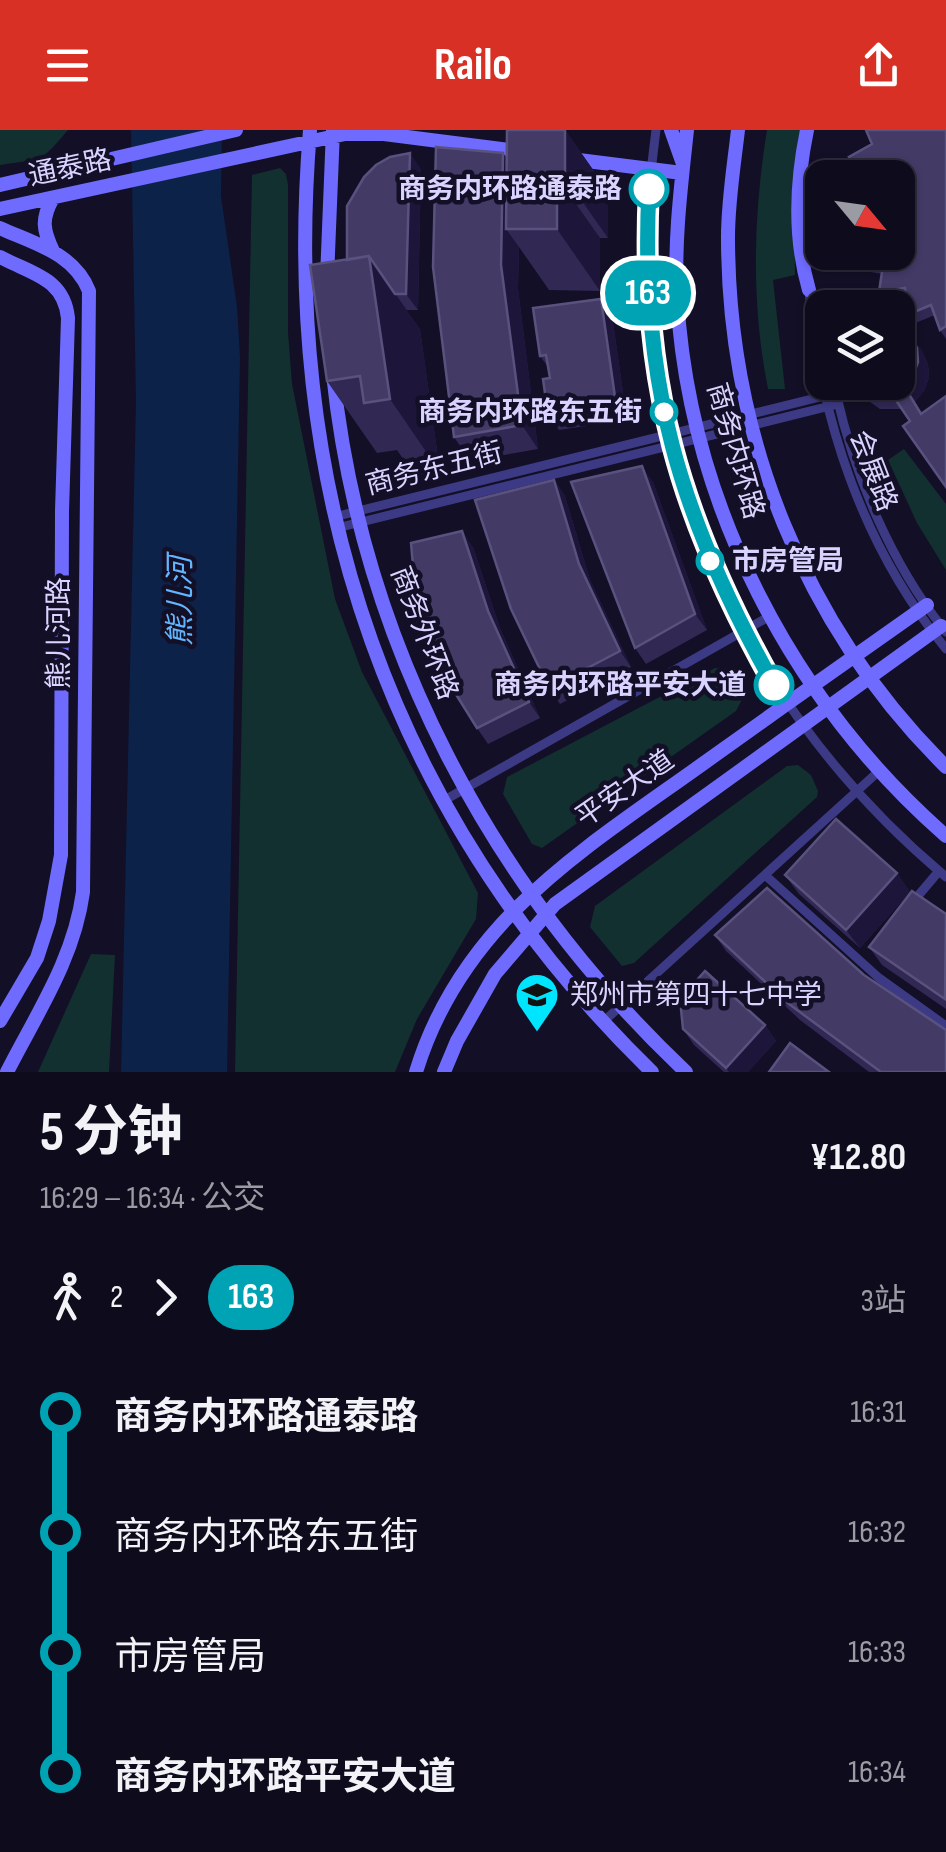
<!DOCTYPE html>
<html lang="zh">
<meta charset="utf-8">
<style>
:root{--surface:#0e0b1c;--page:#1c1929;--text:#f1f3f6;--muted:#9b9ba3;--line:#2e2b3b;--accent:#d93025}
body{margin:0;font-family:"Sofia Sans Condensed","Noto Sans SC",sans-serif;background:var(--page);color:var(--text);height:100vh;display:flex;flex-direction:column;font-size:38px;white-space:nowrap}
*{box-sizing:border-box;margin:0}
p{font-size:32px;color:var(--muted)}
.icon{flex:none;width:55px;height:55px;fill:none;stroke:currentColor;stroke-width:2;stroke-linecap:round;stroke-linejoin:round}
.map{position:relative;height:942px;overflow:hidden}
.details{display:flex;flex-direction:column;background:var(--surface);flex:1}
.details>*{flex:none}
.badge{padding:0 20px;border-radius:32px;font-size:35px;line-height:65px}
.needle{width:65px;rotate:119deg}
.fabs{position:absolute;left:805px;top:30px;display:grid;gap:20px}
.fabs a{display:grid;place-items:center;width:110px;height:110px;border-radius:20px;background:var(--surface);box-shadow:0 2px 8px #0004,0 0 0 2px var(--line);font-size:50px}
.map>.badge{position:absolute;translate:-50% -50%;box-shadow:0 0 0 5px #fff}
.legs{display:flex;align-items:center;gap:15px;height:110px;padding:0 40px;font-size:32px}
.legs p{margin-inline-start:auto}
.summary{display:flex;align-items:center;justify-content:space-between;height:170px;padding:0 40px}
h1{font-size:55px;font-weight:700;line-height:75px}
ul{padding:0 40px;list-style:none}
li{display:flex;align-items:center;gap:35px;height:120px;font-size:38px}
li i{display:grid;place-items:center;width:15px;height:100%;margin:0 12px;background:currentColor}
li i::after{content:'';width:25px;height:25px;margin:-12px;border:8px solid;border-radius:50%;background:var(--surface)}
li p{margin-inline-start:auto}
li:first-child i{background:linear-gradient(#0000 50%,currentColor 0)}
li:last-child i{background:linear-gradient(currentColor 50%,#0000 0)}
header{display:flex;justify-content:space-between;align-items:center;height:130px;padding:0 40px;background:var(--accent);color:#fff;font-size:45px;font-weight:700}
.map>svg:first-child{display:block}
.green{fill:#12302f}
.water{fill:#0c2248}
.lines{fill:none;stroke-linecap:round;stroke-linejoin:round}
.street{stroke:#3d3a85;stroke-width:9}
.secondary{stroke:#6f6bff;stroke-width:14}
.wall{fill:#312854}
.shaded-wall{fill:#1d163a}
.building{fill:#433a66;stroke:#5a527e;stroke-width:2.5}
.line-1-casing{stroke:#fff;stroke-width:22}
.line-1{stroke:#00a3b4;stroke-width:15}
.stop-1-dot{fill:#fff;stroke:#00a3b4;stroke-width:5}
.labels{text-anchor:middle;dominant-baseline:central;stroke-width:9;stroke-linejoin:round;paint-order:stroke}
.street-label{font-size:28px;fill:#d9d4ff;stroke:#130f26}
.stop-label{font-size:28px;font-weight:bold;fill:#d9d4ff;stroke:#130f26;text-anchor:end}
.poi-label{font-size:28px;fill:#d9d4ff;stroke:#130f26;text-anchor:start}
.water-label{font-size:30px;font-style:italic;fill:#62b6ff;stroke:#130f26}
</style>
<header><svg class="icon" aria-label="menu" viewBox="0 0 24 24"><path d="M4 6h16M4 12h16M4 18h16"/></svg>Railo<svg class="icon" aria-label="share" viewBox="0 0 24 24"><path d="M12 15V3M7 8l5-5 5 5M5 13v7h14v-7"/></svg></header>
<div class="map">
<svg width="946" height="942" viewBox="0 0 946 942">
<rect width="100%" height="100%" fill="#130f26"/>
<path class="green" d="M0,0H68C39,34 44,28 0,35Z
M767,0H802L794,63L795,145L773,150L785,259H768C751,173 753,86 767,0Z
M280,38L286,44L288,55V202L292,254L335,469L362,542L478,763L476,789L417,889L395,942H235L252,45Z
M904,319L946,374V440L917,393L888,330Z
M715,538H725L740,546L745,564L736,581L542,718L532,714L503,664L507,647Z
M798,635L811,645L818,661L817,667L634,833L622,836L590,797L595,776L787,636Z
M91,824L115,825L109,942H38Z"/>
<path class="water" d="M131,0H222L221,66L237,177L240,227L227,942H121L136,271Z"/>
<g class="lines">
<path class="street" d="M656,0C616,288 723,560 946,747
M809,160C820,290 863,417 946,519
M334,387L836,263C855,347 891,434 946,502
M337,398L838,274
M443,671L770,486
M765,745L879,848L946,896
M912,773L939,741
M604,891L879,641"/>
<path class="secondary" d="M310,0C280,362 390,687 652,942
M671,0L683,34
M687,0C681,56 674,111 677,167C689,374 792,571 946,706
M738,0C734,35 728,71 728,107C728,306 804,496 946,637
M807,0C796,53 794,108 809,160
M571,29L682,43
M0,55L236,0
M0,79L345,4H384L525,22
M0,98C35,114 74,123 89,161L83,762C74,829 37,883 7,942
M53,121C43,100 41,89 53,68
M0,127C32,144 64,148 68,188L62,381L61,725L49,791L37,828L0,891
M327,148L333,0
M333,244C361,512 491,758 686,942
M416,942C462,791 584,719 704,633C778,580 853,527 927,475
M444,942L457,911L495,844L555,774L941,496"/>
</g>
<path class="wall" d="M565,0L608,61V108H600V161L549,160L519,117L518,159L538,319L470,331L454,307L503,23L507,28Z
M946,0V209L940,200L935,185L913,194L907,185L906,168L885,171L879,162L882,144L865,141L858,132L898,122L862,45Z
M421,39L418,180H406L420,199L440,342L415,346L397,320L377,323L327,251L347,130Z
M612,185L627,290L559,300L548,284L550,248L548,237L540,226Z
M898,195L910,205L922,221L928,234L929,248L924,261L915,272L922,283L910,291L902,279H880L863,267L853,252H898L903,234L902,223L898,221Z
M554,350L565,366L590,450L631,537L560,574L549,558Z
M653,352L707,500L646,534L635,518Z
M473,417L500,498L540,588L488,614L477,598Z
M897,743L910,762L860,818L799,764L785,745Z
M946,784V879L882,835L869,817Z
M715,805L946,942H869L800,890L726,821Z
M765,895L776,911L748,942H724L694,915L683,899Z"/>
<path class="shaded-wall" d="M565,0L608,61V108L565,47Z
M410,23L421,39L418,180L406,164Z
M503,23L520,46L506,99L519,117L518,159L538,319L522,295L501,135Z
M557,47L600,108V161L557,99Z
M369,126L420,199L440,342L390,269Z
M601,169L612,185L627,290L616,274Z
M910,205L922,221L928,234L929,248L924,261L915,272L932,300L904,256Z
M642,336L653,352L707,500L695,484Z
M554,350L565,366L590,450L631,537L620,521L579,434Z
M462,401L473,417L500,498L540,588L529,572L488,481Z
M897,743L910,762L860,818L846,800Z
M765,895L776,911L748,942H729L726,938Z"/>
<path class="building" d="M507,0H565V47H557V99H506Z
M866,0H946V196L940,200L931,175L907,185L905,158L879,162L883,135L858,132L862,122H898V48H859L862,45L849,27L872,14Z
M436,17L503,23L501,135L522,295L454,307L433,137Z
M410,23L406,164H395L369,126L347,130V76L364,47L376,35L390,27Z
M369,126L390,269L364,273L360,246L327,251L310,135Z
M601,169L616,274L548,284L543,249L550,248L546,225L540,226L533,178Z
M898,195L910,205L917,218L918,232L913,245L904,256L921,284L946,266V357L903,296L910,291L891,263H869L854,252H898V241L903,234L902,217L898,213Z
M642,336L695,484L635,518L571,352Z
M554,350L579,434L620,521L549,558L511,479L475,370Z
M462,401L488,481L529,572L477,598L419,505L411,413Z
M836,689L897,743L846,800L785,745Z
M767,758L864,845L946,900V942H881L789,874L715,805Z
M912,761L946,784L945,869L869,817Z
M705,841L765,895L726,938L683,899L680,869Z
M790,913L829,942H769Z"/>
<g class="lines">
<defs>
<path id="line-1" d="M649,59C639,251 680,388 774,555"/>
</defs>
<use href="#line-1" class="line-1-casing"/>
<use href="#line-1" class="line-1"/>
</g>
<defs>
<symbol id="school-pin" viewBox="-11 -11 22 30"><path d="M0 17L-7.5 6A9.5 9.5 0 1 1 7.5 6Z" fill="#00e5ff" stroke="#130f26"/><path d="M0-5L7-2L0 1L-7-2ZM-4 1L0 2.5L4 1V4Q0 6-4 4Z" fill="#111"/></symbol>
</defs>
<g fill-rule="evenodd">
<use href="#school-pin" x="512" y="840" width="50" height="68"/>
</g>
<g class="stop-1-dot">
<circle cx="649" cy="59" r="18"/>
<circle cx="664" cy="282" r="12"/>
<circle cx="710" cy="431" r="12"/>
<circle cx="774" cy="555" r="18"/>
</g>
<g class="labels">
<g class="street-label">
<text transform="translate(70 38) rotate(-12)">通泰路</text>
<text transform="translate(735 321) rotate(74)">商务内环路</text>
<text transform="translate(434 339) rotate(-14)">商务东五街</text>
<text transform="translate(873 341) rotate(69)">会展路</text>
<text transform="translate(59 503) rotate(-90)">熊儿河路</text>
<text transform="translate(424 503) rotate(69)">商务外环路</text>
<text transform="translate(625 659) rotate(-35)">平安大道</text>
</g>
<g class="stop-label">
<text x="622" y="59">商务内环路通泰路</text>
<text x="642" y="282">商务内环路东五街</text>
<text x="732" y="431" text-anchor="start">市房管局</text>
<text x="746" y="555">商务内环路平安大道</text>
</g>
<g class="poi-label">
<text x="570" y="865">郑州市第四十七中学</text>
</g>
<g class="water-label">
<text transform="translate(181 471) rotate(-90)">熊儿河</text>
</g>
</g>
</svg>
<div class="fabs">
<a><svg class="needle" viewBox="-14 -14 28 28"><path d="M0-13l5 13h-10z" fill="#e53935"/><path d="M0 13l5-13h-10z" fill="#9b9ba3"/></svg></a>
<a><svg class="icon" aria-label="layers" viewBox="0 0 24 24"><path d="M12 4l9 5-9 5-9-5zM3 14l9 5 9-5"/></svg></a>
</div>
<b class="badge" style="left:648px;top:163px;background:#00a3b4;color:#fff">163</b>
</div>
<section class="details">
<div class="summary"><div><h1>5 分钟</h1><p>16:29 – 16:34 · 公交</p></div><b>¥12.80</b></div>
<div class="legs"><svg class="icon" aria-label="walk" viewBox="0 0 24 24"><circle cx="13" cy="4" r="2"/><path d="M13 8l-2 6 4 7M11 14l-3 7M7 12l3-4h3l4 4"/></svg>2<svg class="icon" aria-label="forward" viewBox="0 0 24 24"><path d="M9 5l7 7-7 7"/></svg><b class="badge" style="background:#00a3b4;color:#fff">163</b><p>3站</p></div>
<ul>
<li><i style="color:#00a3b4"></i><b>商务内环路通泰路</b><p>16:31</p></li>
<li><i style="color:#00a3b4"></i><span>商务内环路东五街</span><p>16:32</p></li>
<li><i style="color:#00a3b4"></i><span>市房管局</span><p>16:33</p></li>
<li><i style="color:#00a3b4"></i><b>商务内环路平安大道</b><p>16:34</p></li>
</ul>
</section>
